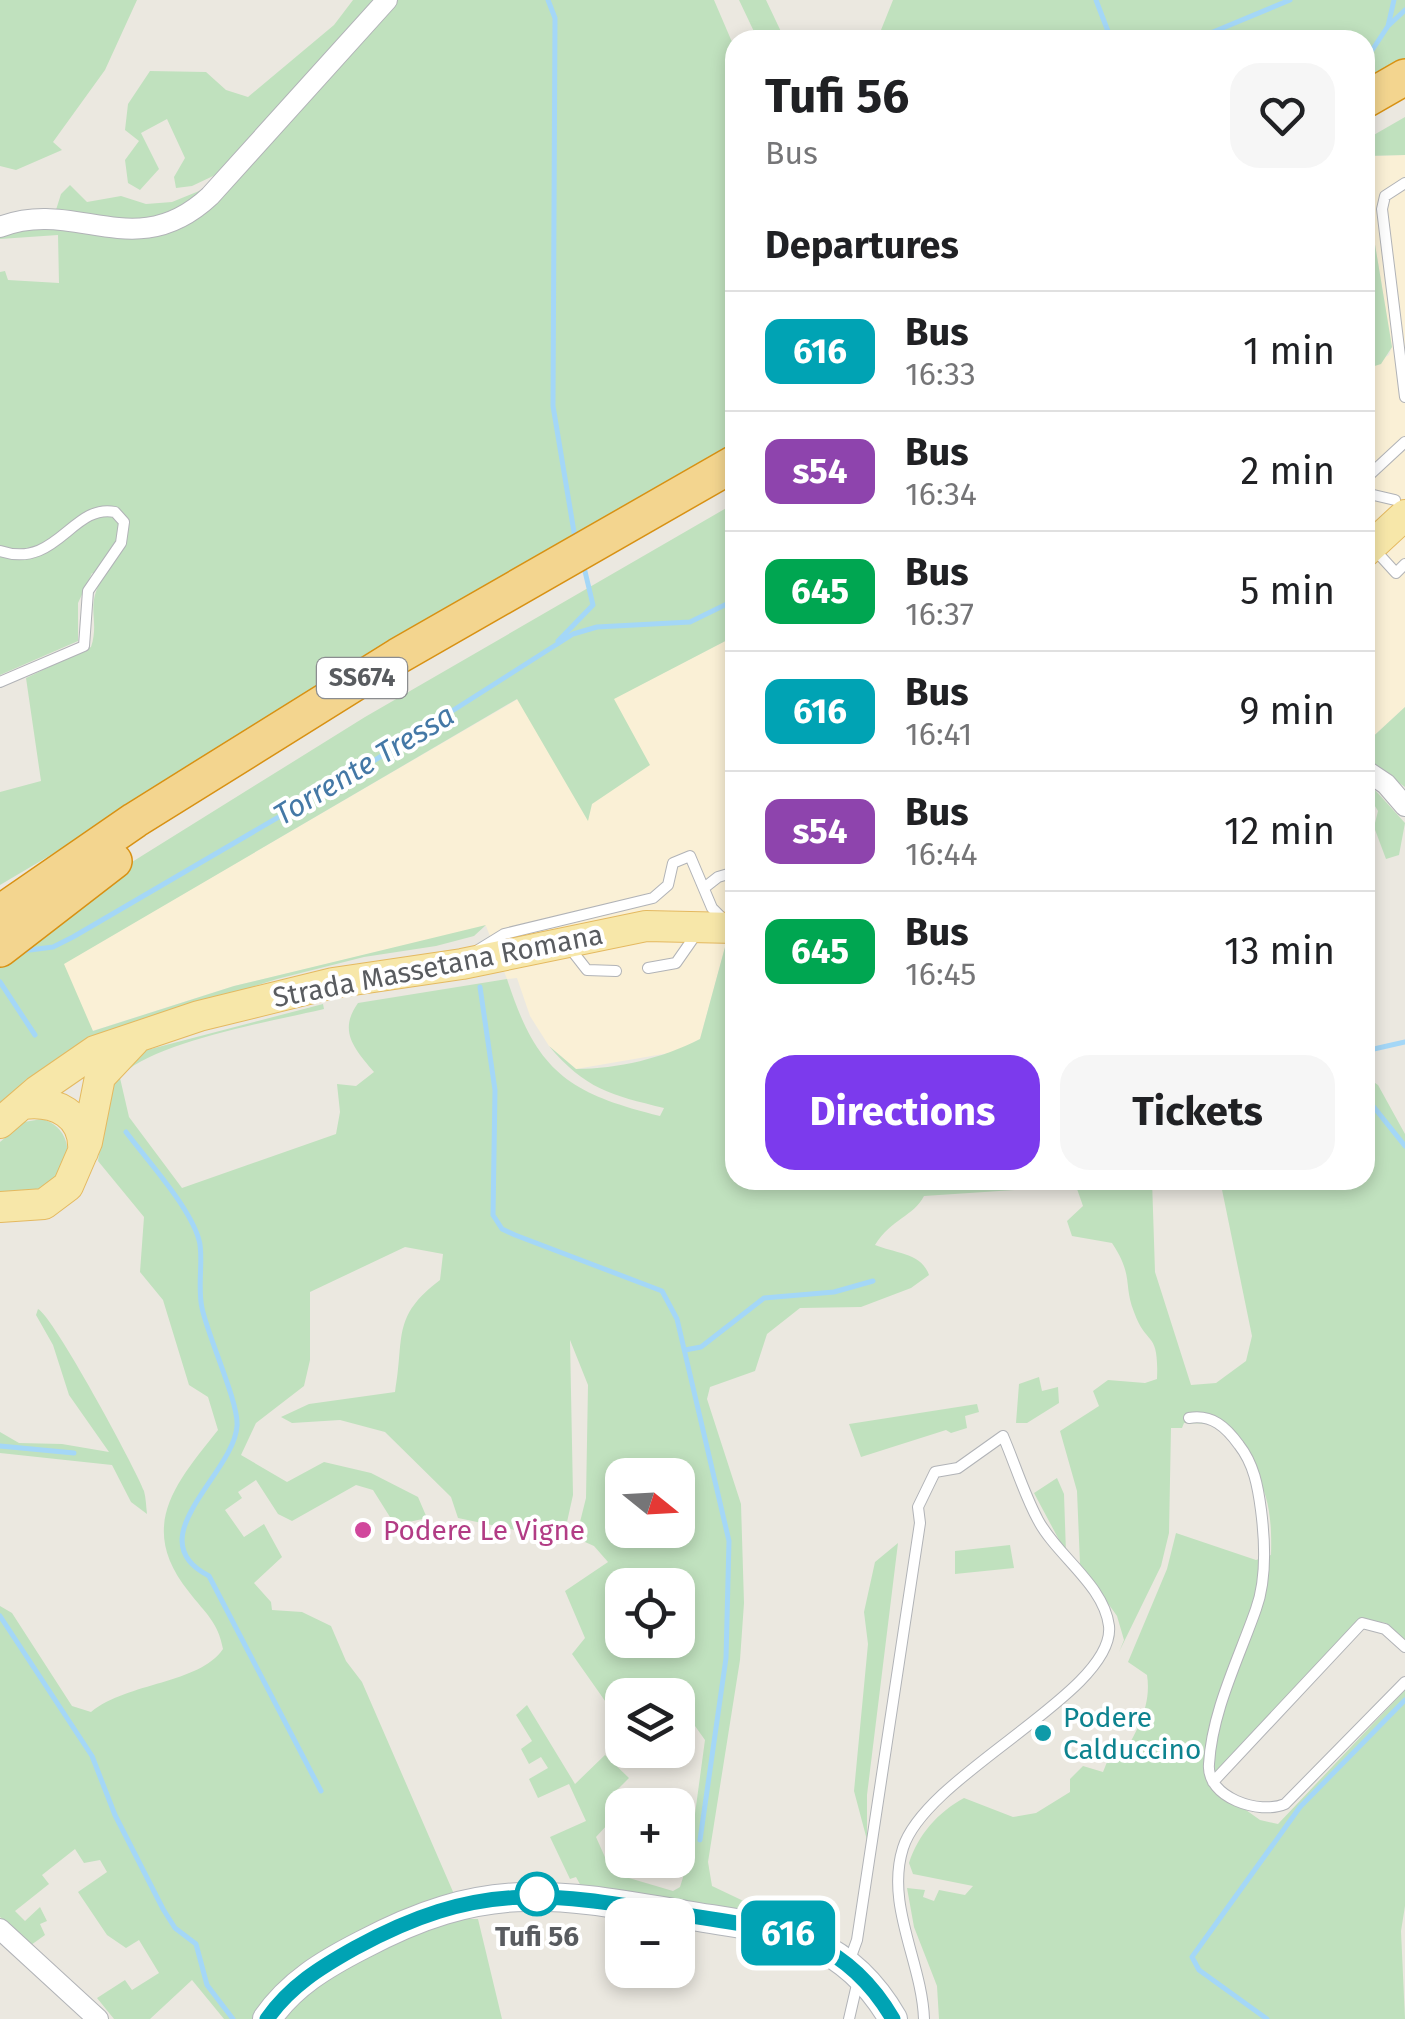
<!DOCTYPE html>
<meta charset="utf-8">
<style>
:root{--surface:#fff;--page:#f6f6f6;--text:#202124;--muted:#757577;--line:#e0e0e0;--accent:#7c3aed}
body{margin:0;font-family:"Fira Sans",sans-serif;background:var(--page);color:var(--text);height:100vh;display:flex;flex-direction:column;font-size:38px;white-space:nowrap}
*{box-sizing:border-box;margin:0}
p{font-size:32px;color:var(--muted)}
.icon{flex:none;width:55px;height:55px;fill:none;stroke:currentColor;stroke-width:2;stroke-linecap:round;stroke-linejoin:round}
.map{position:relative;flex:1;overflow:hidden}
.side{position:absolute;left:725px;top:30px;width:650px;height:1160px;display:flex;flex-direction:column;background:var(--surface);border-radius:30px;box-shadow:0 5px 15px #0003}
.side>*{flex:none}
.badge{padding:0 20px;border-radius:15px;font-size:35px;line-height:65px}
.needle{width:65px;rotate:108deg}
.fabs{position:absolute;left:605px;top:1458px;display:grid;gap:20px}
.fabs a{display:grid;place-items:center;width:90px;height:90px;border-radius:20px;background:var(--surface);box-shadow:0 5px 15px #0003;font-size:50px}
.map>.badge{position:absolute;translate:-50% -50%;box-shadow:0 0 0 5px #fff}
h2{padding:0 40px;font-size:38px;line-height:90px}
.round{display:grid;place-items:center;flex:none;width:105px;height:105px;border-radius:30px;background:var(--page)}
.overview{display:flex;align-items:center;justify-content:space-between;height:170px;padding:0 40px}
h1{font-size:48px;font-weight:700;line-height:75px}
.primary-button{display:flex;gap:20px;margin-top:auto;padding:20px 40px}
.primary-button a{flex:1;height:115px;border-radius:30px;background:var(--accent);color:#fff;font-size:40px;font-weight:700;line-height:115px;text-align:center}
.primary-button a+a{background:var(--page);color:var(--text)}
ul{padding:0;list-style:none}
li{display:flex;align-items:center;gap:30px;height:120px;padding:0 40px;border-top:2px solid var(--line)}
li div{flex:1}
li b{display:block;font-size:38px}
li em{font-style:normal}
li .badge{min-width:110px;font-weight:700;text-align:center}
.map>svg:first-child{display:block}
.commercial{fill:#faf0d6}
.green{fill:#c0e1be;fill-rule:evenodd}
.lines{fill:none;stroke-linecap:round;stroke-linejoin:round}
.stream{stroke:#a4d7f7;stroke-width:5}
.lane-casing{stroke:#b1b3b7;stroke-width:12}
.street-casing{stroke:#b1b3b7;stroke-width:22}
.secondary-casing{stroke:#b2b5ba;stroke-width:30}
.primary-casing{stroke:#e4b960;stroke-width:32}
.highway-casing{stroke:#d89113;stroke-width:38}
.lane{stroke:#fff;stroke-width:10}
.street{stroke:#fff;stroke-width:20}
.secondary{stroke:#fff;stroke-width:28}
.primary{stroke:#f7e7a9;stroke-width:30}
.highway{stroke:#f3d58f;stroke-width:35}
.line-casing{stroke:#fff;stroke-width:22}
.line{stroke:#00a3b4;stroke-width:15}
.hotel-dot{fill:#d1479c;stroke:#fff;stroke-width:4}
.culture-dot{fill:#0f9aa8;stroke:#fff;stroke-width:4}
.stop-dot{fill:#fff;stroke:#00a3b4;stroke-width:5}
.labels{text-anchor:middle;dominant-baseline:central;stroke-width:8;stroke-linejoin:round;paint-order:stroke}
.shield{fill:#fff;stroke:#8b8d90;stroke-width:2.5}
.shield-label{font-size:25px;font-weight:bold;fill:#595c60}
.street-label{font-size:28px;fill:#595c60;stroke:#fff}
.hotel-label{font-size:28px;fill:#b23c85;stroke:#fff;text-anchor:start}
.culture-label{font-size:28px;fill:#0d838f;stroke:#fff;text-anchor:start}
.stop-label{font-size:28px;font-weight:bold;fill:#595c60;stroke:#fff}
.water-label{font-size:30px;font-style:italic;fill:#4478a6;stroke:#fff}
</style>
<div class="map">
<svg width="1405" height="2019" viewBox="0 0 1405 2019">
<rect width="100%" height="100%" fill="#ebe8e0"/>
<path class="commercial" d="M1405,155V707L1365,744V369L1389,355L1392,347L1365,184V156Z
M735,636V948H725L700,1039L675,1052L576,1069L549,1046L530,1016L517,978L507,979L486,926L234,986L92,1031L63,964L518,699L588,819L613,699Z"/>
<path class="green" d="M0,0H137L105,70L53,142L62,150L16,170L0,166Z
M353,0H379L230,168L192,186L176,188L174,177L185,158L167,119L141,133L159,169L140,190L128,183L125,160L139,141L125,130L128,104L150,71L206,72L226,90L248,97L334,25Z
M395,0H714L735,49V451L0,885V792L41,781L26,678L91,647C100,620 85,607 102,579L92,573L78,603V641L0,675V272L5,271L8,280L59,283L58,235L0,239V231L36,221L166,228Z
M739,0H766L785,40H758Z
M893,0H1405V65L1365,88V40H877Z
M1405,117V155L1365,156V140Z
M1365,184L1392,347L1381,364L1365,369Z
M70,185L87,202L121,196L146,204L172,202L204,189C151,233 119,224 55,213L61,194Z
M735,503V636L614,699L650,765L592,804L588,821L517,699L64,964L93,1031L234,986L486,925L474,936L436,946L364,957L277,979L142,1022L0,1104V963L118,881L132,862L365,717Z
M1405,707V787L1365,759V744Z
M1365,779L1405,823L1399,855L1386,859L1374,827L1378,811L1365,790Z
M725,947L735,948V1180H1152L1155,1272L1191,1385L1216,1383L1246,1361L1252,1336L1220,1180H1365V1076L1378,1085L1405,1134V1640L1386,1623L1360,1619L1208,1783L1260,1820L1278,1824L1405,1690V1906L1401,1931L1405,2019H939L937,1986L914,1927L907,1888L925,1890L923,1897L934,1901L939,1890L965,1895L973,1886L913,1874L909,1863C918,1835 938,1812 964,1798L1013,1817L1036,1813L1070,1792V1779L1083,1766L1103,1772L1109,1757L1120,1759C1136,1734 1152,1706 1147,1675L1128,1662L1167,1569L1176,1533L1256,1560L1271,1555C1273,1488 1259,1471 1215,1424L1184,1423L1182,1428H1171L1169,1533L1161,1566L1119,1652L1124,1640L1117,1616L1080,1564L1077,1491L1060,1431L1099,1406L1093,1391L1108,1380L1145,1383L1157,1379C1159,1329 1147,1348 1134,1312C1123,1284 1134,1276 1112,1243L1072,1236L1067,1221L1083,1206L1076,1186L924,1196C913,1217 892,1218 875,1245C894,1253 922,1253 929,1275L911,1288L861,1307L800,1308L767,1334L755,1371L710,1387L707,1399L741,1504L744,1603L740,1660L708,1862L712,1886L779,1918L582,1888L576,1877L570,1879L550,1837L586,1821L569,1784L538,1798L529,1779L548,1768L541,1757L529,1764L521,1749L532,1741L516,1715L527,1705L575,1784L605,1755L629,1778L609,1798L621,1810L596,1837L612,1873L673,1891L680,1887L689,1858L705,1740L695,1726L678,1744V1695H622V1725L572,1654L585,1638L565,1591L608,1562L594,1546L576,1538L586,1498L588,1385L570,1340L573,1495L563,1540L458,1518L451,1497L385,1432L340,1420L292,1423L281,1417L309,1404L395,1392C405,1337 391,1317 440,1280L443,1254L405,1247L310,1292V1360L304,1386L256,1423L241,1455L287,1482L324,1462L371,1473L418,1497L427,1518L395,1525L373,1490L356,1485L292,1521L278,1514L256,1480L238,1492L242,1498L225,1510L244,1537L264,1524L282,1557L254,1583L271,1602L272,1610L302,1612L331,1626L346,1661L362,1682L454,1894L262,2005L252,2019H224L192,1980L150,2019H114L97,1998L125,1980L132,1990L159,1973L139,1940L126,1948L107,1935L78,1892L107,1872L100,1860L84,1863L75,1849L42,1875L49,1884L15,1911L25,1921L40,1907L47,1921L40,1924L45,1935L31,1945L0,1917V1606L12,1613L72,1706L91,1712C128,1682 199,1684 223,1649C218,1622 206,1614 189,1592C137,1527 175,1484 218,1430L208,1397L189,1385L163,1300L140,1272L144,1217L98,1161L110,1080L143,1051L323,1004L324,1009C278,1020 146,1043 120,1078L129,1117L182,1188L336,1134L340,1112L337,1084L356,1086L374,1072C354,1048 338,1031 358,1003L507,979C537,1072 568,1093 660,1116L664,1108C611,1095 585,1089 549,1046L576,1069C618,1069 663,1058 700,1039ZM622,1475H678V1530H622ZM622,1585H678V1640H622Z
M42,1119C74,1128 76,1168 47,1185C34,1193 14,1190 0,1193V1142L24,1122Z
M38,1309C53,1316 135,1467 144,1491C146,1498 146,1506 147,1514L131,1502L112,1465L0,1453V1432L19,1443L62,1444L109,1452L69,1395L53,1345L36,1315Z
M1039,1377L1042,1391L1058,1387L1059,1403L1027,1423H1016L1019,1384Z
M977,1404L979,1412L965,1416L967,1428L951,1433L946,1430L861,1457L849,1424Z
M1057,1478L1064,1494L1066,1553L1034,1493Z
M898,1543L867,1795V1840L854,1791L868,1644L864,1612L875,1562Z
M1010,1545L1014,1568L955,1574V1551Z
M459,1919H478L502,2019H280L329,1976L388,1946Z"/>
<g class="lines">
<path class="stream" d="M548,0L555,18L553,406L575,538
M1096,0L1109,34L1118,40
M1388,26L1394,0
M1175,40L1201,37L1290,0
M1365,61L1388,26L1405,10
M558,641L593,605L583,563
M22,951L53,947L73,937L361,769L573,634L597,627L690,622L735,600
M0,982L35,1035
M480,987L495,1090L493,1215L502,1229L515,1235L662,1291L677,1319L729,1541L726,1658L700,1840
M1365,1051L1405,1042
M1365,1096L1405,1146
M126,1132C147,1160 190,1207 199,1240C204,1256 197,1286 202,1308C208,1337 239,1403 237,1426C234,1474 136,1539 209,1576L321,1791
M685,1350L701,1347L764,1298L834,1292L873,1281
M0,1446L74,1453
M0,1616L92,1756L115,1815L163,1909L175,1928L196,1944L207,1985L233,2019
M1267,2019L1199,1970L1192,1957L1300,1807L1405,1700"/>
<defs>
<path id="lane" d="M1405,183L1385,196L1382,209L1405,397
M1365,479L1405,442
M1365,493L1395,500
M1375,550L1396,573L1405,564
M0,551C57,570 72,503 115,512L124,522L121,543L88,591L84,646L0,682
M704,888L718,877L735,872
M569,947L587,970L616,971
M478,950L504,934L653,898L668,885L673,863L690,856L712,908L723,919
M648,968L676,963L699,930
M1189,1418C1212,1414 1226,1427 1239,1445C1254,1464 1258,1487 1261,1510C1265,1541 1267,1579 1256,1609C1239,1658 1212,1711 1209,1764C1206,1798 1260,1815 1285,1804L1405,1682
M1213,1782L1362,1623L1385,1629L1405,1647
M849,1962L857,1940L920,1523L918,1507L935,1472L958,1468L1003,1436C1015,1464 1024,1494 1038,1520C1057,1556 1104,1585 1109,1626C1116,1692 926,1774 903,1848C885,1905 922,1962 924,2019
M849,2019L858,1980"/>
<path id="street" d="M0,227C76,197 135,266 210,196L387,0
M1365,770L1386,784L1405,806
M0,1929L98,2019"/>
<path id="secondary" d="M267,2019C291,1984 325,1964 362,1945C486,1879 554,1893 686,1915C775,1930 843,1932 893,2019"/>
<path id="primary" d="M1365,552L1405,515
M23,1104C55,1100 86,1114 83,1152
M0,1123L37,1091L95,1051L199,1016L333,983L462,964L646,926L735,928
M0,1207L44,1204L68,1186L87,1142L100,1077L134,1041"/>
<path id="highway" d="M1365,100L1405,77
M0,913L135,820L398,656L735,463
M0,949L114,861"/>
</defs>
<use href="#lane" class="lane-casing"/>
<use href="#street" class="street-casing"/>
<use href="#secondary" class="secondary-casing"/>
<use href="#primary" class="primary-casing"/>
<use href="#highway" class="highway-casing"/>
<use href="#lane" class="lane"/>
<use href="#street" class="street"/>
<use href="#secondary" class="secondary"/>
<use href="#primary" class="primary"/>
<use href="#highway" class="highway"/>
</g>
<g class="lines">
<defs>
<path id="line" d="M267,2019C290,1986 321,1967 355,1948C482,1879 550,1893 686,1915C776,1930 842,1932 893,2019"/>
</defs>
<use href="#line" class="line-casing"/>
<use href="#line" class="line"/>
</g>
<circle class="hotel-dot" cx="363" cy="1530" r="10"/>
<circle class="culture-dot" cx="1043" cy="1733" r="10"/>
<circle class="stop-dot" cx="537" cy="1894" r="20"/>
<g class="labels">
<rect class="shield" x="317" y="658" width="90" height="40" rx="8"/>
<g class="shield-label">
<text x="362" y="678">SS674</text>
</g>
<g class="street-label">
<text transform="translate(438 966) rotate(-11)">Strada Massetana Romana</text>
</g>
<g class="hotel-label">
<text x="383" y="1530">Podere Le Vigne</text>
</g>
<g class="culture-label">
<text x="1063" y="1717">Podere<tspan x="1063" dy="32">Calduccino</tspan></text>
</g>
<g class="stop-label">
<text x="537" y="1936">Tufi 56</text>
</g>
<g class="water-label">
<text transform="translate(364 765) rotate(-31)">Torrente Tressa</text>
</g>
</g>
</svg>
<div class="fabs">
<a><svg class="needle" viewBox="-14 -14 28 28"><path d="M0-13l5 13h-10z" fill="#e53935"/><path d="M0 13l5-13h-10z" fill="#757577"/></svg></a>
<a><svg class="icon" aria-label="locate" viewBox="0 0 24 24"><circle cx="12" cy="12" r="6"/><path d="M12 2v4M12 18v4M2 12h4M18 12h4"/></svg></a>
<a><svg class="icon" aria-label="layers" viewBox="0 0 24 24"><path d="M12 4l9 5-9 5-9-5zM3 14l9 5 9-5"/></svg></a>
<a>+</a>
<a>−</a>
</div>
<b class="badge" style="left:788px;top:1933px;background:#00a3b4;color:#fff">616</b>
<section class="side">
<div class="overview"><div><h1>Tufi 56</h1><p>Bus</p></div><a class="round"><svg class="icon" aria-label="heart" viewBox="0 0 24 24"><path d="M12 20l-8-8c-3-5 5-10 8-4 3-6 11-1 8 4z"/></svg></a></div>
<h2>Departures</h2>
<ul>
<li><span class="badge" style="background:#00a3b4;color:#fff">616</span><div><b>Bus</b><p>16:33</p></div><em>1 min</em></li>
<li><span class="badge" style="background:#8e44ad;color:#fff">s54</span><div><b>Bus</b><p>16:34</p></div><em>2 min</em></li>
<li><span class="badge" style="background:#00a651;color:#fff">645</span><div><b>Bus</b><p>16:37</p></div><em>5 min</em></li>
<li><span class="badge" style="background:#00a3b4;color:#fff">616</span><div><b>Bus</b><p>16:41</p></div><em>9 min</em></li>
<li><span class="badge" style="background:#8e44ad;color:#fff">s54</span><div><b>Bus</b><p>16:44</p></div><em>12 min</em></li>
<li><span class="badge" style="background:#00a651;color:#fff">645</span><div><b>Bus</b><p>16:45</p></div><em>13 min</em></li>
</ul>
<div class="primary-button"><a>Directions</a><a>Tickets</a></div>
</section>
</div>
